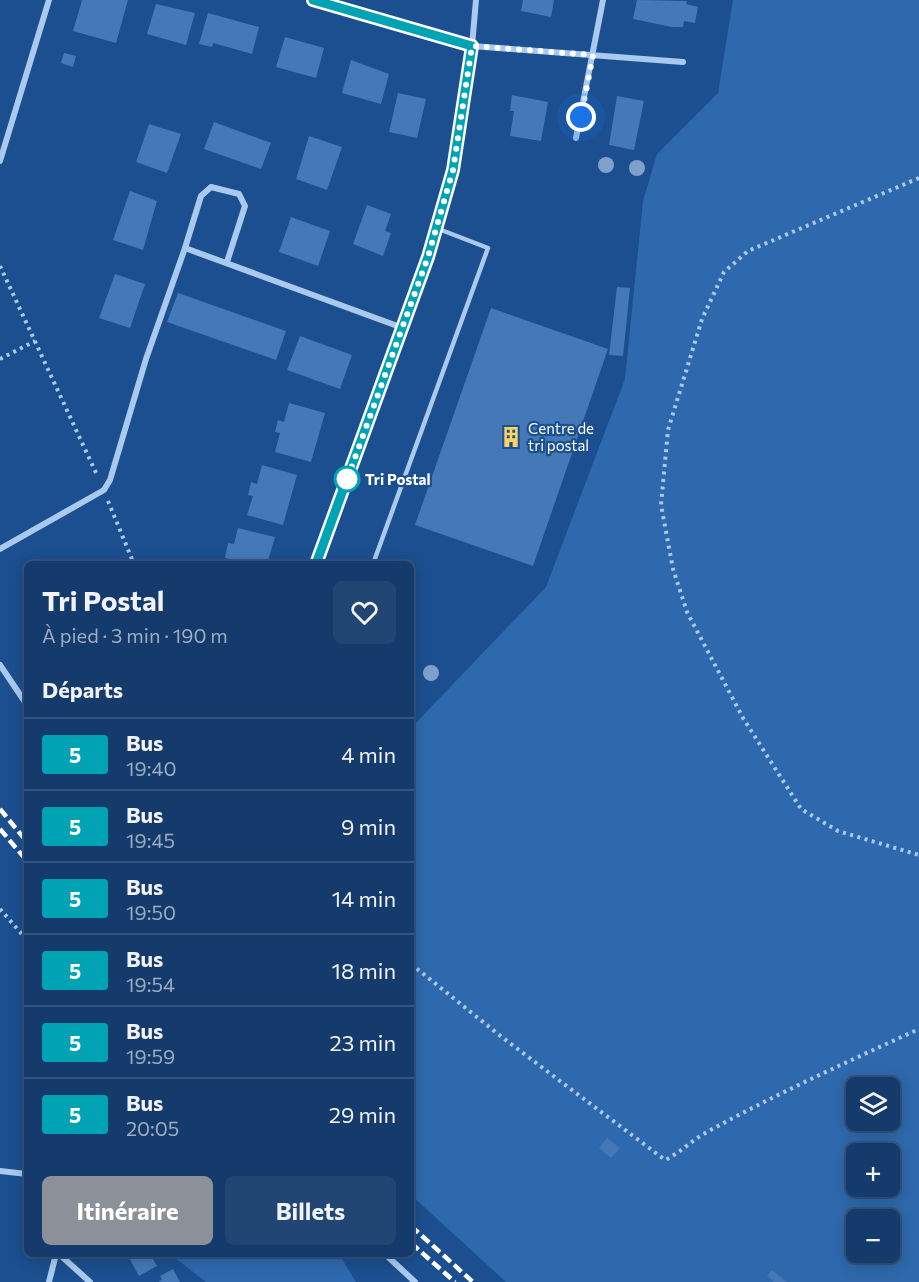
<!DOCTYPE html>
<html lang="fr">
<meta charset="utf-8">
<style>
:root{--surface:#143b6b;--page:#214673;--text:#f1f3f6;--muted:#9dadc1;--line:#33557e;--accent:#8c9099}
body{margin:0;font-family:Commissioner,sans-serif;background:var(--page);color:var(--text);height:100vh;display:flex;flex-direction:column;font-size:22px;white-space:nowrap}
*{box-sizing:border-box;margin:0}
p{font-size:20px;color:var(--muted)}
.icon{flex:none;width:33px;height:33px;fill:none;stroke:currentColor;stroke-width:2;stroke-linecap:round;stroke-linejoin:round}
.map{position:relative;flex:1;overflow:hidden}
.side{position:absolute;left:24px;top:561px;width:390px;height:696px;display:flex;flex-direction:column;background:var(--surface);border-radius:9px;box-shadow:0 3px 15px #0003,0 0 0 2px var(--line)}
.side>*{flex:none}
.badge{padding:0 12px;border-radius:4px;font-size:21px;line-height:39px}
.buttons{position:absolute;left:846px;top:1077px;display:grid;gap:12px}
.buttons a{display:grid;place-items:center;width:54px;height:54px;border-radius:9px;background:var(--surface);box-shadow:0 3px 15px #0003,0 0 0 2px var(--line);font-size:30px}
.you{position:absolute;width:30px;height:30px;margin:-15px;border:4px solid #fff;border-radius:50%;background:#1a73e8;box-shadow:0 0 0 9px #1a73e833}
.map>.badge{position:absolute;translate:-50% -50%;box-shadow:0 0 0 3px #fff}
h2{padding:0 18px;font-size:22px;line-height:54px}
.round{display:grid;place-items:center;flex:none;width:63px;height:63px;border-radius:9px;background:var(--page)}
.headline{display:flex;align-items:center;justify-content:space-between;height:102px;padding:0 18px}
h1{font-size:28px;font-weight:700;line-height:45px}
.primary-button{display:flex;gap:12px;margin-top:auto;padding:12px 18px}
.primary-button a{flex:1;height:69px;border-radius:9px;background:var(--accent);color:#fff;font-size:24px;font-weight:700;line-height:69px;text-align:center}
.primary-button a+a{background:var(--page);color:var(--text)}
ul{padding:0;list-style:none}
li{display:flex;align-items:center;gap:18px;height:72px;padding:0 18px;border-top:2px solid var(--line)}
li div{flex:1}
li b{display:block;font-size:22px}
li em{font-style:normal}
li .badge{min-width:66px;font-weight:700;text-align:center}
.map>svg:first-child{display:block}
.green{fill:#2e69ad;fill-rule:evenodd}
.building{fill:#4478b7}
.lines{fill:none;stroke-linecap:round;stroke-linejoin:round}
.path{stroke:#a9c9ee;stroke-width:4;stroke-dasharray:3 4.5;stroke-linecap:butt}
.lane{stroke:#a9c9ee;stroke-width:4.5}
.street{stroke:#a9c9ee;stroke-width:6}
.rail{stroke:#fff;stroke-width:4.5;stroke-dasharray:10 4.5;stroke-linecap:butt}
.tree{fill:#7ea0ca}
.line-casing{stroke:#fff;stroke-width:14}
.line{stroke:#00a3b4;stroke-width:9}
.walk{stroke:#fff;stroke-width:6;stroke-dasharray:0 10.8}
.stop-dot{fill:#fff;stroke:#00a3b4;stroke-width:3}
.labels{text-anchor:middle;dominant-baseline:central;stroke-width:4.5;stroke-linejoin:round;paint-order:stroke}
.poi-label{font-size:15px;fill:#fff;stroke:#1b4f8f;text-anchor:start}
.stop-label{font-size:15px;font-weight:bold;fill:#fff;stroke:#1b4f8f;text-anchor:start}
</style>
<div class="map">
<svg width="919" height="1282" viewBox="0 0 919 1282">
<rect width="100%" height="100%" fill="#1b4f8f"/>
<path class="green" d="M733,0H919V1282H506L411,1195V728L546,587L625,379L643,201L657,154L718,93ZM856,1088H890V1120H856ZM856,1154H890V1186H856ZM856,1220H890V1252H856Z
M170,1254H339L356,1282H206Z"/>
<path class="building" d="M82,0H128L116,43L73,31Z
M523,0H554L551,17L521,11Z
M637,0L687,1L686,4L698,7L695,23L684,21L683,27H672L633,19Z
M156,4L195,13L186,45L147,34Z
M208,13L259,27L252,54L213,43L212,47L199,44Z
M285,37L324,48L316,78L276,67Z
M64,53L76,56L73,67L61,63Z
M351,60L389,74L381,104L342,93Z
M398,93L426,99L417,138L389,132Z
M512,95L548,102L541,141L510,136L514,111H510Z
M617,96L644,101L634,150L609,145Z
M214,122L271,143L261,169L204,149Z
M149,124L181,134L167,173L136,162Z
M309,136L342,147L327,190L296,179Z
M130,191L157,201L143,250L113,240Z
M367,205L391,214L385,231L391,233L383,256L353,244Z
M291,217L330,231L318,266L279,252Z
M115,274L145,284L130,328L99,318Z
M617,287L630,288L623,356L609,355Z
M178,293L286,331L276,360L167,322Z
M491,308L608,349L533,566L415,525Z
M300,336L352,355L340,389L287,370Z
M289,403L325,413L311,462L275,452L280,433L275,432L278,420L284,422Z
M262,465L297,475L283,525L247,515L253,496L248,495L251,482L257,484Z
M238,528L275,537L267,564H228L230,559L225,558L228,543L234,544Z
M607,1138L620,1148L611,1158L599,1148Z
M127,1254H150L157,1266L139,1276Z
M173,1269L180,1282H158L162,1280L160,1276Z
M772,1270L787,1282H774L767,1276Z"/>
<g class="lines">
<path class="path" d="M919,178L748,251L724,272L702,319L668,430L661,505L673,569L687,612L743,718L801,809L838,831L919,855
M0,266L97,475
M0,359L35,341
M108,501L134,564
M0,909L27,940
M411,964L503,1038L665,1160C680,1153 692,1140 707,1132C776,1094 847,1062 919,1029"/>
<path class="lane" d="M373,564L488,248L436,228"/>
<path class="street" d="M313,0L472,46L683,62
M576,138L603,0
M0,161L49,0
M185,248L201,196L211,187L239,194L245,206L227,262
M0,549L104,490L110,480L146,359L185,248L403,328
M316,564L428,257L453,169L472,46L476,0
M0,665L27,705
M0,1171L27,1174
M59,1254L90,1282
M385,1254L415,1282
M49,1282L56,1254"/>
<path class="rail" d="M0,809L27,842
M0,829L27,861
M411,1226L473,1282
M411,1243L455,1282"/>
</g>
<g class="tree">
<circle cx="606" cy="165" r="8"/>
<circle cx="637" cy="168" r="8"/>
<circle cx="431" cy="673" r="8"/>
</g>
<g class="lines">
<defs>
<path id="line" d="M313,0L472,46L453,170L428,257L316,564"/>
</defs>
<use href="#line" class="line-casing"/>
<use href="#line" class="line"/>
<path class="walk" d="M347,479L344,488L428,257L453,170L472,46L593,55L581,117"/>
</g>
<defs>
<symbol id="building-bare" viewBox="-9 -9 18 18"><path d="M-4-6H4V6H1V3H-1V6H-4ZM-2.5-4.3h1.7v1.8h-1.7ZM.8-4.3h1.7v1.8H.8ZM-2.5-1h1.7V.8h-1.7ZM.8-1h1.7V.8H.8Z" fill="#ffd166" stroke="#1b4f8f" stroke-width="2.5" paint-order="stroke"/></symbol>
</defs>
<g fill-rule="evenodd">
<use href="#building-bare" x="496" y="422" width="30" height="30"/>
</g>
<circle class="stop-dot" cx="347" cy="479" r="12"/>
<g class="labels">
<g class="poi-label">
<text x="528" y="428">Centre de<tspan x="528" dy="17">tri postal</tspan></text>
</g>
<g class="stop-label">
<text x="365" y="479">Tri Postal</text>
</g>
</g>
</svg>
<div class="buttons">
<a><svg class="icon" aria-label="layers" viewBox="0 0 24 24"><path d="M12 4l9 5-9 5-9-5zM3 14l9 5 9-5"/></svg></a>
<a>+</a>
<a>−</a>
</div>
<div class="you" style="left:581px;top:117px"></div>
<section class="side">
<div class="headline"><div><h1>Tri Postal</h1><p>À pied · 3 min · 190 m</p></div><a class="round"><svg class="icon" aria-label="heart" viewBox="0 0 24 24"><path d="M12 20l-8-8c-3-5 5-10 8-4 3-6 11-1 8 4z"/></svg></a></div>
<h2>Départs</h2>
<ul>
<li><span class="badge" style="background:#00a3b4;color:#fff">5</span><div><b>Bus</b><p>19:40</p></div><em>4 min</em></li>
<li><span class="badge" style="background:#00a3b4;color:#fff">5</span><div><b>Bus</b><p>19:45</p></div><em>9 min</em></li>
<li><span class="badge" style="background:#00a3b4;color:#fff">5</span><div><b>Bus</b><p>19:50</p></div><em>14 min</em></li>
<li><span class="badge" style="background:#00a3b4;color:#fff">5</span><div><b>Bus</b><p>19:54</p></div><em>18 min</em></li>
<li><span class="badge" style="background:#00a3b4;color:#fff">5</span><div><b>Bus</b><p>19:59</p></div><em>23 min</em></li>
<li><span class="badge" style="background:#00a3b4;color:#fff">5</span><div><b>Bus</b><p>20:05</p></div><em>29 min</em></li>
</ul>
<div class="primary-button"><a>Itinéraire</a><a>Billets</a></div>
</section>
</div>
